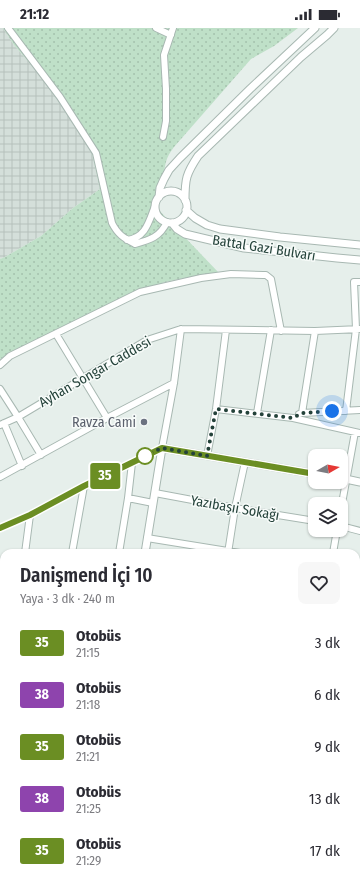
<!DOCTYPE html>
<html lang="tr">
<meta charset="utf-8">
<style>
:root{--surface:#fff;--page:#f7f7f7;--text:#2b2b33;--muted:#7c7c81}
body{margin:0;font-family:"Fira Sans Condensed",sans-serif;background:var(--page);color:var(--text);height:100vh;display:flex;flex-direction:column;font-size:15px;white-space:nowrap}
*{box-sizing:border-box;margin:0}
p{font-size:13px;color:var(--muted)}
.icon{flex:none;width:22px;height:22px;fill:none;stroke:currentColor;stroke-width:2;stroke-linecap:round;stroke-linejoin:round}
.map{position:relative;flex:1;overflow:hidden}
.panel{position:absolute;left:0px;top:521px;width:360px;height:336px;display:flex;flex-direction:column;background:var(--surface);border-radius:12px 12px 0 0;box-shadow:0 1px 3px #0004}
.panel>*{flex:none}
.badge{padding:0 8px;border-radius:3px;font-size:14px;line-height:26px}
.needle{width:26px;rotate:81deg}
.fabs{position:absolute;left:308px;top:421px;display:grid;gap:8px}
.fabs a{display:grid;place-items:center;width:40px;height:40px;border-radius:8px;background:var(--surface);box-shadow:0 1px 3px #0004;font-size:20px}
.you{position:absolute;width:20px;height:20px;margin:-10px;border:3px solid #fff;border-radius:50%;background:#1a73e8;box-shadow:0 0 0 6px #1a73e833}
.map>.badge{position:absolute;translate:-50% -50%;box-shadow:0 0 0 2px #fff}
.round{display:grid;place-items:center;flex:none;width:42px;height:42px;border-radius:8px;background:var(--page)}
.overview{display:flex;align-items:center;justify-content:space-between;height:68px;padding:0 20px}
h1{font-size:19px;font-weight:600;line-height:30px}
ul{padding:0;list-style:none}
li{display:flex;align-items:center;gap:12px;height:52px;padding:0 20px}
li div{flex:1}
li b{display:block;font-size:15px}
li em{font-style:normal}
li .badge{min-width:44px;font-weight:700;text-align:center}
.status{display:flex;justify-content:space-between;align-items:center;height:28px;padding:0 20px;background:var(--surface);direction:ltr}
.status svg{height:11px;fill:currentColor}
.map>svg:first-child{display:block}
.industrial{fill:url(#industrial-grid)}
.grass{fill:url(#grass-dots)}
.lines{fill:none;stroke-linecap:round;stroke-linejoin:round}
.minor-casing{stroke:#a8b8b2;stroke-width:8}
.tertiary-casing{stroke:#a8b8b2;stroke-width:9}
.minor{stroke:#fff;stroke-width:6}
.tertiary{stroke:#fff;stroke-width:7}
.line-casing{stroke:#fff;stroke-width:9}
.line{stroke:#6b8e23;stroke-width:6}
.walk{stroke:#24423a;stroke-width:4;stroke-dasharray:0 7.2}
.worship-dot{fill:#6b7280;stroke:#f7fbf9;stroke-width:1.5}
.stop-dot{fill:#fff;stroke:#6b8e23;stroke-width:2}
.labels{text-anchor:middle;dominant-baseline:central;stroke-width:3;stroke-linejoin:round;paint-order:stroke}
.street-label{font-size:14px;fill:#24423a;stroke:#f7fbf9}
.worship-label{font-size:14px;fill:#5b616d;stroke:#f7fbf9;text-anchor:end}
</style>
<div class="status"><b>21:12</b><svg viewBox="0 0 49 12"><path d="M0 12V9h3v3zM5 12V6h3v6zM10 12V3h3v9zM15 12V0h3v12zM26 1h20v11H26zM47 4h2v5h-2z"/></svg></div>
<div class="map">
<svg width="360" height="857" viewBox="0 0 360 857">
<defs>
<pattern id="industrial-grid" width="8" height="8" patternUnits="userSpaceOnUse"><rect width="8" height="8" fill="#d4dfda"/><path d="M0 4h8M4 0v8" fill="none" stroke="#b6c1bc"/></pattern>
<pattern id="grass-dots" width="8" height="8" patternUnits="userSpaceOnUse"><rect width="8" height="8" fill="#bfe0c8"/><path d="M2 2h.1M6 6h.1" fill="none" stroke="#a4c1ad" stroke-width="1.8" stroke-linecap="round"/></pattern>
</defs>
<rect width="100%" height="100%" fill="#e6efeb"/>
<path class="industrial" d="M0,0H3L14,17L46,54L92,125L100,161L73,180L41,208L5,229L0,231Z"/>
<path class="grass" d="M3,0H298L274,18L251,31L174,119C165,131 166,135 163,149C162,158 157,168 154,177L219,245L184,250L165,254L129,266L113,275L36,312L0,331V231L5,229L41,208L73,180L100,161L92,125L46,54L14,17Z"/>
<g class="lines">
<defs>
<path id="minor" d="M8,0L60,69L96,125L112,195C118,207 124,210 135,216C150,212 160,209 167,194
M156,0L171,7
M163,109L166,93V61L164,27L173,0
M127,212C146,210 149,193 155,178
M56,306L107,390
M0,337L10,328L140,264L201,250L231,246L263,247H266L271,251L281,303
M0,361L18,389L41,427
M216,381L293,390L360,405
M346,383L356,301L354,254H360
M257,385L271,302
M302,385L315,303
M299,386L302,385L360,382
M4,395L22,438
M0,397L18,389L147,312L181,301L315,303L360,301
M207,428L216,381L226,302
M0,449L107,390L174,355
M155,465L235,480L315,493
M128,470L153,475
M341,481L355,404
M341,498L360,503
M0,500L30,487L84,458L162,420L174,355L181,301
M147,510L240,525
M25,525L30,487
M72,525L84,458
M119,525L128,470L132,435
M228,525L235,480L245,434
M333,525L337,502
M0,590L4,591
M356,631L360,633
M0,659L4,638
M0,668L4,669
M0,790L4,791
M356,825L360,824
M0,841H4
M75,853L100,857
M348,853V857
M147,857V853
M295,857V853"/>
<path id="tertiary" d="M155 179a16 16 0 1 1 32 0a16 16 0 1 1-32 0Z
M159,169L160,160L164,151L169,142L180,130L250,61L315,0
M185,172C185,151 186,146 198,128L301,29L327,7L334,0
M186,182L195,190L207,197L220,201L280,209L360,217
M172,195L177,201L185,206L244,220L337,230L360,232
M341,450L360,454
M145,525L162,420L315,446
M356,729L360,730"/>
</defs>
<use href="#minor" class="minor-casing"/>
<use href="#tertiary" class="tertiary-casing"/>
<use href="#minor" class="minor"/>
<use href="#tertiary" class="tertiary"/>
</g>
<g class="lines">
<defs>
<path id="line" d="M0,500L30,487L84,458L162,420L315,446"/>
</defs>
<use href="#line" class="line-casing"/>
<use href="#line" class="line"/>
<path class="walk" d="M145,428L162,420L207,428L216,381L293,390L302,385L332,383"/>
</g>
<circle class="worship-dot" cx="144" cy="394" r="4"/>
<circle class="stop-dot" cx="145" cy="428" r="8"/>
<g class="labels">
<g class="street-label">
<text transform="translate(264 220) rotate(9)">Battal Gazi Bulvarı</text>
<text transform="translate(95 344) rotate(-30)">Ayhan Songar Caddesi</text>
<text transform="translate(235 480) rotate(10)">Yazıbaşıi Sokağı</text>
</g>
<g class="worship-label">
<text x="136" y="394">Ravza Cami</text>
</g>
</g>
</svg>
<div class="fabs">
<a><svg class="needle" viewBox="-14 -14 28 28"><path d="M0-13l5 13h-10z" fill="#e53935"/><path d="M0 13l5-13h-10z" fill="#7c7c81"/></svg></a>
<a><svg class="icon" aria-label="layers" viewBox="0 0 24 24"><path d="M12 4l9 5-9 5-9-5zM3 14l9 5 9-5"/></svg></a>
</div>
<div class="you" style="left:332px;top:383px"></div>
<b class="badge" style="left:105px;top:448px;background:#6b8e23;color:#fff">35</b>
<section class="panel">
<div class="overview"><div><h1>Danişmend İçi 10</h1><p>Yaya · 3 dk · 240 m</p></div><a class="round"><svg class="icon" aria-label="heart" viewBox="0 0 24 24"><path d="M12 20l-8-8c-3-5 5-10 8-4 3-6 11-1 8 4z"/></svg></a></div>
<ul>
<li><span class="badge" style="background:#6b8e23;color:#fff">35</span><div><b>Otobüs</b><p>21:15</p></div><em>3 dk</em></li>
<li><span class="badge" style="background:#8e44ad;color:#fff">38</span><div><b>Otobüs</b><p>21:18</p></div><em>6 dk</em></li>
<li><span class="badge" style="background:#6b8e23;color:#fff">35</span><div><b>Otobüs</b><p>21:21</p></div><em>9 dk</em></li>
<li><span class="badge" style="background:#8e44ad;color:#fff">38</span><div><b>Otobüs</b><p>21:25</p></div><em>13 dk</em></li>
<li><span class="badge" style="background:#6b8e23;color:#fff">35</span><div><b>Otobüs</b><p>21:29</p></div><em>17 dk</em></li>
</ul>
</section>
</div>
